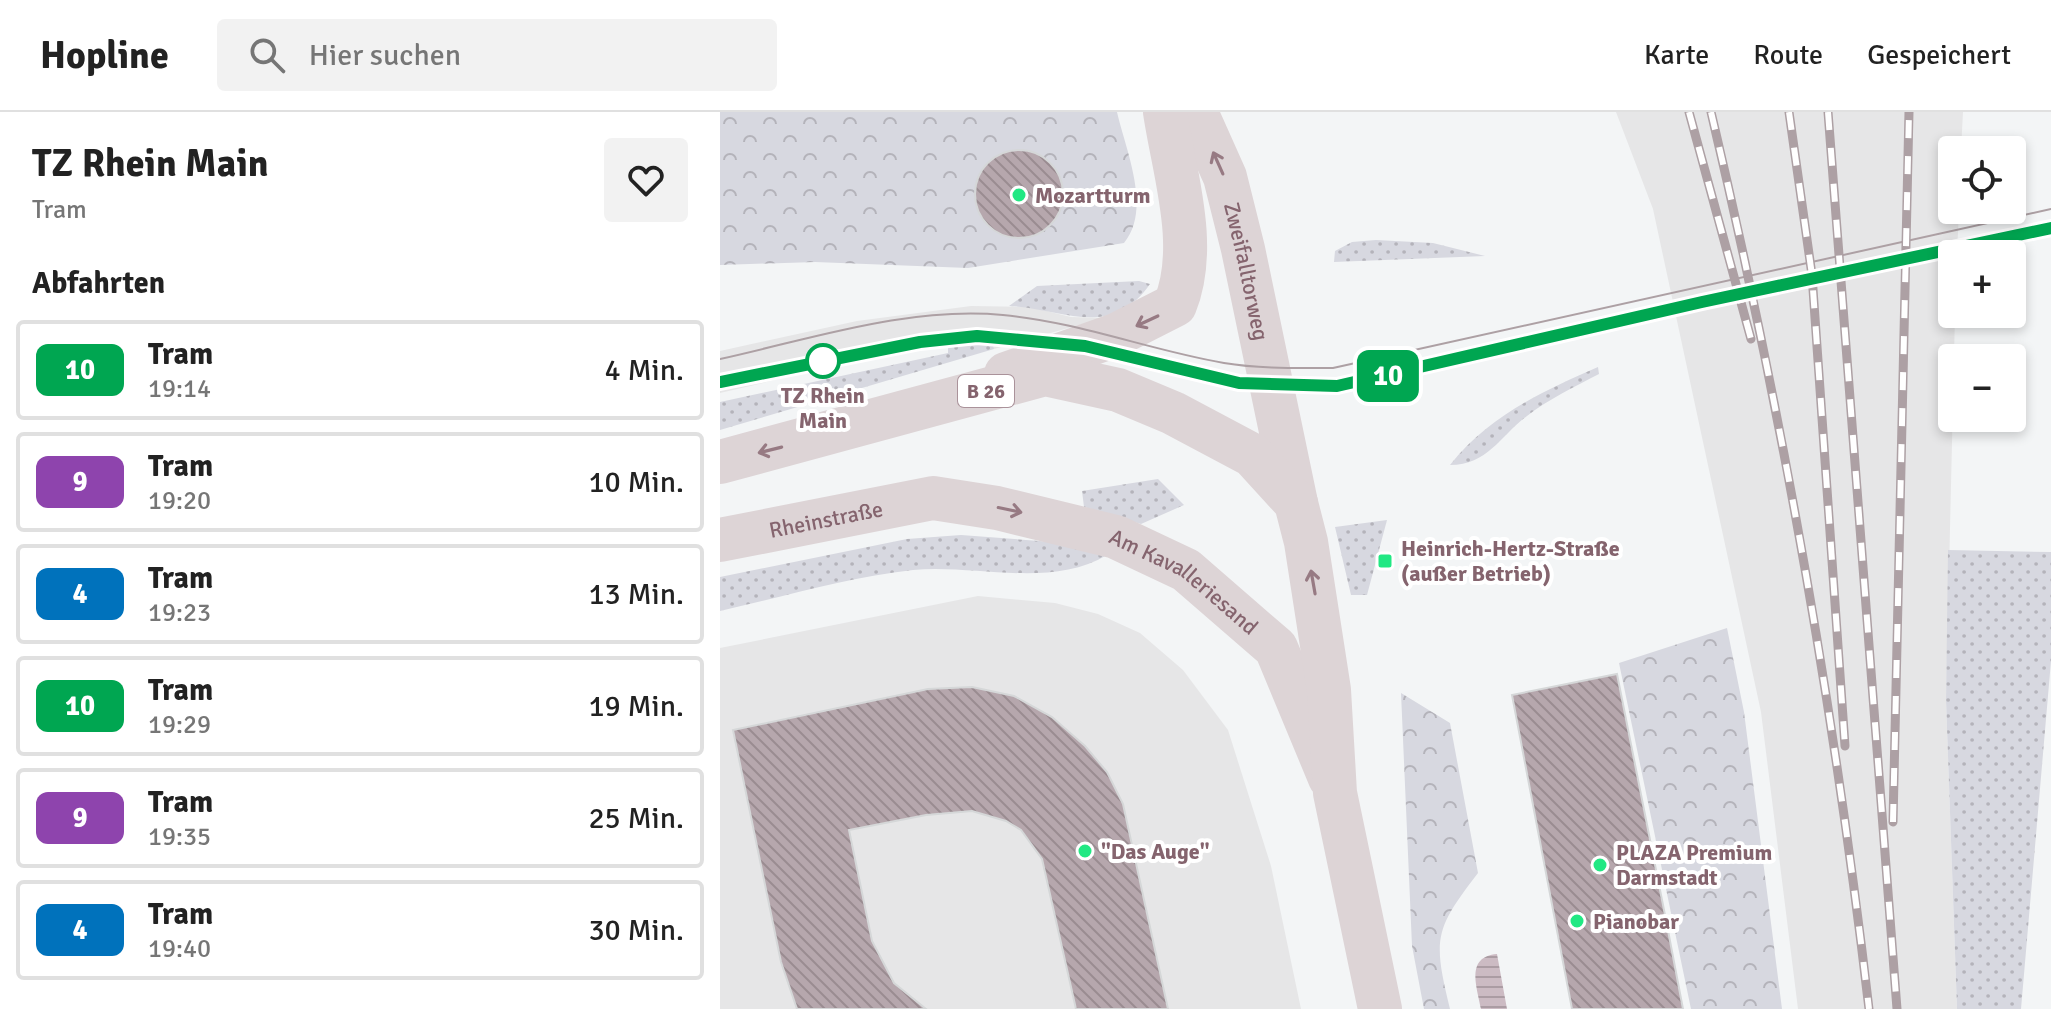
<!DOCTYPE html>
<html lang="de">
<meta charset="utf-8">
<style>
:root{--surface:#fff;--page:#f2f2f2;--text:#222;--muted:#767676;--line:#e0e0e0}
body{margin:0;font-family:Signika,sans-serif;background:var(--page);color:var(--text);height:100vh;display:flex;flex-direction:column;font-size:30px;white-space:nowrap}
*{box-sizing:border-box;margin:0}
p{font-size:26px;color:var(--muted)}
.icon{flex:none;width:44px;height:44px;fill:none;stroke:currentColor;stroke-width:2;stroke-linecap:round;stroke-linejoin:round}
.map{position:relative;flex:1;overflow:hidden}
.drawer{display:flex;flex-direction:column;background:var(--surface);width:720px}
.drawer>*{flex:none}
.badge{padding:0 16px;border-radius:12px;font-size:28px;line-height:52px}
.fabs{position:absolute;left:1218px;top:24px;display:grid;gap:16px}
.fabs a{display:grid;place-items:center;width:88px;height:88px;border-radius:8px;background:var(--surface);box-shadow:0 4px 12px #0003;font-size:40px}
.map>.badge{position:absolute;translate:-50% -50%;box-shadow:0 0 0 4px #fff}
h2{padding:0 32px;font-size:30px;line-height:72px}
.round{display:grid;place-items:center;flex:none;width:84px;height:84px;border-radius:8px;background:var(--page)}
.headline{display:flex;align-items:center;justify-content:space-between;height:136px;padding:0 32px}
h1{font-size:38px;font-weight:800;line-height:60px}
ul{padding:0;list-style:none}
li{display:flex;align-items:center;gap:24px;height:100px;margin:0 16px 12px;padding:0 16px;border:4px solid var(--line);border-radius:8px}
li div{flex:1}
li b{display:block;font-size:30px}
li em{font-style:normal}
li .badge{min-width:88px;font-weight:700;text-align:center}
header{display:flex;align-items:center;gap:48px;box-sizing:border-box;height:112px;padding:0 40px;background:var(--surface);border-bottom:2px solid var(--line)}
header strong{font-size:38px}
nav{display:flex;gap:44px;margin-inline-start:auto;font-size:28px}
.search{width:560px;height:72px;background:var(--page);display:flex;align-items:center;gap:20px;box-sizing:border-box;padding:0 28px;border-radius:8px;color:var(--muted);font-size:30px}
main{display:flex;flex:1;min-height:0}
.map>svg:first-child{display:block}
.built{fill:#e6e6e7}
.green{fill:url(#green-dots)}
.forest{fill:url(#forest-crowns)}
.water{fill:url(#water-rules)}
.building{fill:url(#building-back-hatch);stroke:#d5d7d8;stroke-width:2}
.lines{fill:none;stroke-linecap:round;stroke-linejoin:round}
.secondary{stroke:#ddd4d6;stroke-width:44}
.primary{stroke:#ddd4d6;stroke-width:44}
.tram{stroke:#ada0a4;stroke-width:2}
.rail-casing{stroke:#ada0a4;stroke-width:9}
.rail{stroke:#fff;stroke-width:6;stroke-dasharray:18;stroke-linecap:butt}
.oneway{stroke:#977a83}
.line-casing{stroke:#fff;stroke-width:18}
.line{stroke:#00a651;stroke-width:12}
.poi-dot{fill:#21e883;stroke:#fff;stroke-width:3}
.stop-dot{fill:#fff;stroke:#00a651;stroke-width:4}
.labels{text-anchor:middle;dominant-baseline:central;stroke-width:8;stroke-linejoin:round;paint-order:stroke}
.shield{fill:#fff;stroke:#aa929a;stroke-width:2}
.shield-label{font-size:20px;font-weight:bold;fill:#85646e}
.poi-label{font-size:22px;font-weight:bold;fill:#85646e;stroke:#fff;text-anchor:start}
.street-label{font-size:22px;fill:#85646e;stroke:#fff}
.stop-label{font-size:22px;font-weight:bold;fill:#85646e;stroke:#fff}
</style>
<header>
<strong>Hopline</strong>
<div class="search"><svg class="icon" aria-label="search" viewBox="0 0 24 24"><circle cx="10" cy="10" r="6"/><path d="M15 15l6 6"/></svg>Hier suchen</div>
<nav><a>Karte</a><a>Route</a><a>Gespeichert</a></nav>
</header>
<main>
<section class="drawer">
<div class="headline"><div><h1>TZ Rhein Main</h1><p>Tram</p></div><a class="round"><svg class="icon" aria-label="heart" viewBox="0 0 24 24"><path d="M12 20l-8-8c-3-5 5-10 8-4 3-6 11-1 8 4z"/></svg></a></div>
<h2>Abfahrten</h2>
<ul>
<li><span class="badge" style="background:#00a651;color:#fff">10</span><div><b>Tram</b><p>19:14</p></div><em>4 Min.</em></li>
<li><span class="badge" style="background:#8e44ad;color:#fff">9</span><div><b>Tram</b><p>19:20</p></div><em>10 Min.</em></li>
<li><span class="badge" style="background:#0072bc;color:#fff">4</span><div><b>Tram</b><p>19:23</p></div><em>13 Min.</em></li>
<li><span class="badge" style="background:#00a651;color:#fff">10</span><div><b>Tram</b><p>19:29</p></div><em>19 Min.</em></li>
<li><span class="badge" style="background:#8e44ad;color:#fff">9</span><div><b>Tram</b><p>19:35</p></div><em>25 Min.</em></li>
<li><span class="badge" style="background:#0072bc;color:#fff">4</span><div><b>Tram</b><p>19:40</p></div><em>30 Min.</em></li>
</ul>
</section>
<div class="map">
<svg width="1331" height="897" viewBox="0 0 1331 897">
<defs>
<pattern id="green-dots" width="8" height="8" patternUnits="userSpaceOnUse" patternTransform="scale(2)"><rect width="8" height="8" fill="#d7d8e0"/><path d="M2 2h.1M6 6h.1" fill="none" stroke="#b4b3ba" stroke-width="1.8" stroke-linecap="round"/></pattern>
<pattern id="forest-crowns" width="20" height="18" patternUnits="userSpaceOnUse" patternTransform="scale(2)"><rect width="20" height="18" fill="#d7d8e0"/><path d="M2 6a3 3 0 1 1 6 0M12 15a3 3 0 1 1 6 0" fill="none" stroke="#b4b3ba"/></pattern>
<pattern id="water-rules" width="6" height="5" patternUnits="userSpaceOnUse" patternTransform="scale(2)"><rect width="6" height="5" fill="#ccbbc3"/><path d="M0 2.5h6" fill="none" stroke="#ab9ca3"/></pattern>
<pattern id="building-back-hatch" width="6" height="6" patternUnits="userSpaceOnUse" patternTransform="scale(2)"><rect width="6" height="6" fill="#b6a7ad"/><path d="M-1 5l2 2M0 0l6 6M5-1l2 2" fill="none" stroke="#9a8c91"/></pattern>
</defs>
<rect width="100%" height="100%" fill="#f3f5f6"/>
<path class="built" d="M896,0H1243L1241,38H1232V98H1239L1237,142H1232L1235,202L1226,588L1237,897H1078L1041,600L933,97Z
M251,194L310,195L351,205L384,206L274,237L273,232L174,240L0,281V239L137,209Z
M258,484L335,491L378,502L420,521L463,558L508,618L551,754L581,897H0V536Z"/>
<path class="green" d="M656,128L713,131L765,144L614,150L615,139L632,130Z
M419,169L430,172C390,229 343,196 289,194L317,174Z
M273,232L274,237L0,318V290L228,241V235Z
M878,255L879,262C854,275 829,287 807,304C780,324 768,353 730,353C769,304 821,280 878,255Z
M438,367L464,393L421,412L364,395L362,379Z
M667,408L647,483H631L615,415Z
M241,423L346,431L387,443C330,477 256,452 193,458C128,465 63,485 0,499V465L187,427Z
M1228,438L1331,440V549L1301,897H1237L1226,588Z"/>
<path class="forest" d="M0,0H397C406,39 432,97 404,131L248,156L95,150L0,153Z
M1007,516L1024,600L1062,897H971L899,551Z
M681,581L730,611L758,761C714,818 713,827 730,897H704L692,834Z"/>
<path class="water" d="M777,842L787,897H761C757,874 745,845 777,842Z"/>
<path class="building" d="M255 82a44 44 0 1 1 88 0a44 44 0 1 1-88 0Z
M897,562L946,808L963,897H852L839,829L792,583Z
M252,575L294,584L332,605L365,634L387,660L403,692L448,897H356L322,747L301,718L286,709L252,699L206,703L129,718L152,829L174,871L206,897H77L61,850L13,618L208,577Z"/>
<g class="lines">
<g class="secondary">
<path id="s1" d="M476,0L505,65L523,137L576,391"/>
<path d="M286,262L396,223L455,193C479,134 454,60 445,0"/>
<path id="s2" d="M0,428L213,386L277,396L396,425L466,458L556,536L610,666"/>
</g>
<path class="primary" d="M0,350L325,262L398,278L453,301L532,343L576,391L586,430L609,578L615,681L660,897"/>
<path class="tram" d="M0,247C91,227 189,194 283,203C359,210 429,238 504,251C540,257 577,256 613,256L1331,97
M0,270L200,230L257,224L365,234L519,271L617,274L982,190L1331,116"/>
<defs>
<path id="rail" d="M969,0L1031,227
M991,0C1061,296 1114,595 1149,897
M1069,0L1092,163L1125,634
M1108,0L1177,897
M1173,710L1189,0"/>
</defs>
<use href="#rail" class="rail-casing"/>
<use href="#rail" class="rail"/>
</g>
<defs><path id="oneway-shaft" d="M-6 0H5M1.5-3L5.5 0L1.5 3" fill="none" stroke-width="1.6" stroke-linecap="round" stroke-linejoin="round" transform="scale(2)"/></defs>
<g class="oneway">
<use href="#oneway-shaft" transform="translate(498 51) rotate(-114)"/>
<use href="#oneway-shaft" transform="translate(427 209) rotate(155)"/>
<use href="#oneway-shaft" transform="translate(50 338) rotate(166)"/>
<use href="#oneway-shaft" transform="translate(290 398) rotate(12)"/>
<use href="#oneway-shaft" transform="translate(593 470) rotate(-100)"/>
</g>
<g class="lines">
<defs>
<path id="line" d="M0,270L200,230L257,224L365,234L519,271L617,274L982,190L1331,116"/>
</defs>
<use href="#line" class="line-casing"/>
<use href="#line" class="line"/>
</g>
<g class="poi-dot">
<circle cx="299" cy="83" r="8"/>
<rect x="657" y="441" width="16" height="16" rx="4"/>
<circle cx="365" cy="739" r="8"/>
<circle cx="880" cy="753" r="8"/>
<circle cx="857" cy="809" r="8"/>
</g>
<circle class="stop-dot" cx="103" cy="249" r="16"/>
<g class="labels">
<rect class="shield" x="238" y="263" width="56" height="32" rx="6"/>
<g class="shield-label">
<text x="266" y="279">B 26</text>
</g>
<g class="poi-label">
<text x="315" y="83">Mozartturm</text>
<text x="681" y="436">Heinrich-Hertz-Straße<tspan x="681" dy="25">(außer Betrieb)</tspan></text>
<text x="381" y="739">"Das Auge"</text>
<text x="896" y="740">PLAZA Premium<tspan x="896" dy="25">Darmstadt</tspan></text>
<text x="873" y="809">Pianobar</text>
</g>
<g class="street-label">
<text stroke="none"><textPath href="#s1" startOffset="168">Zweifalltorweg</textPath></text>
<text stroke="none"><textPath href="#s2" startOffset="108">Rheinstraße</textPath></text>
<text stroke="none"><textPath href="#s2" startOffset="486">Am Kavalleriesand</textPath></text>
</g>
<g class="stop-label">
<text x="103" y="283">TZ Rhein<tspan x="103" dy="25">Main</tspan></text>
</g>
</g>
</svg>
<div class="fabs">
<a><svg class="icon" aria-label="locate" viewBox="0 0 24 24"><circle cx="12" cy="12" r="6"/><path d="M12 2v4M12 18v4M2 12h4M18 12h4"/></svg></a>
<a>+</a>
<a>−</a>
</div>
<b class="badge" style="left:668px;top:264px;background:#00a651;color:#fff">10</b>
</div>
</main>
